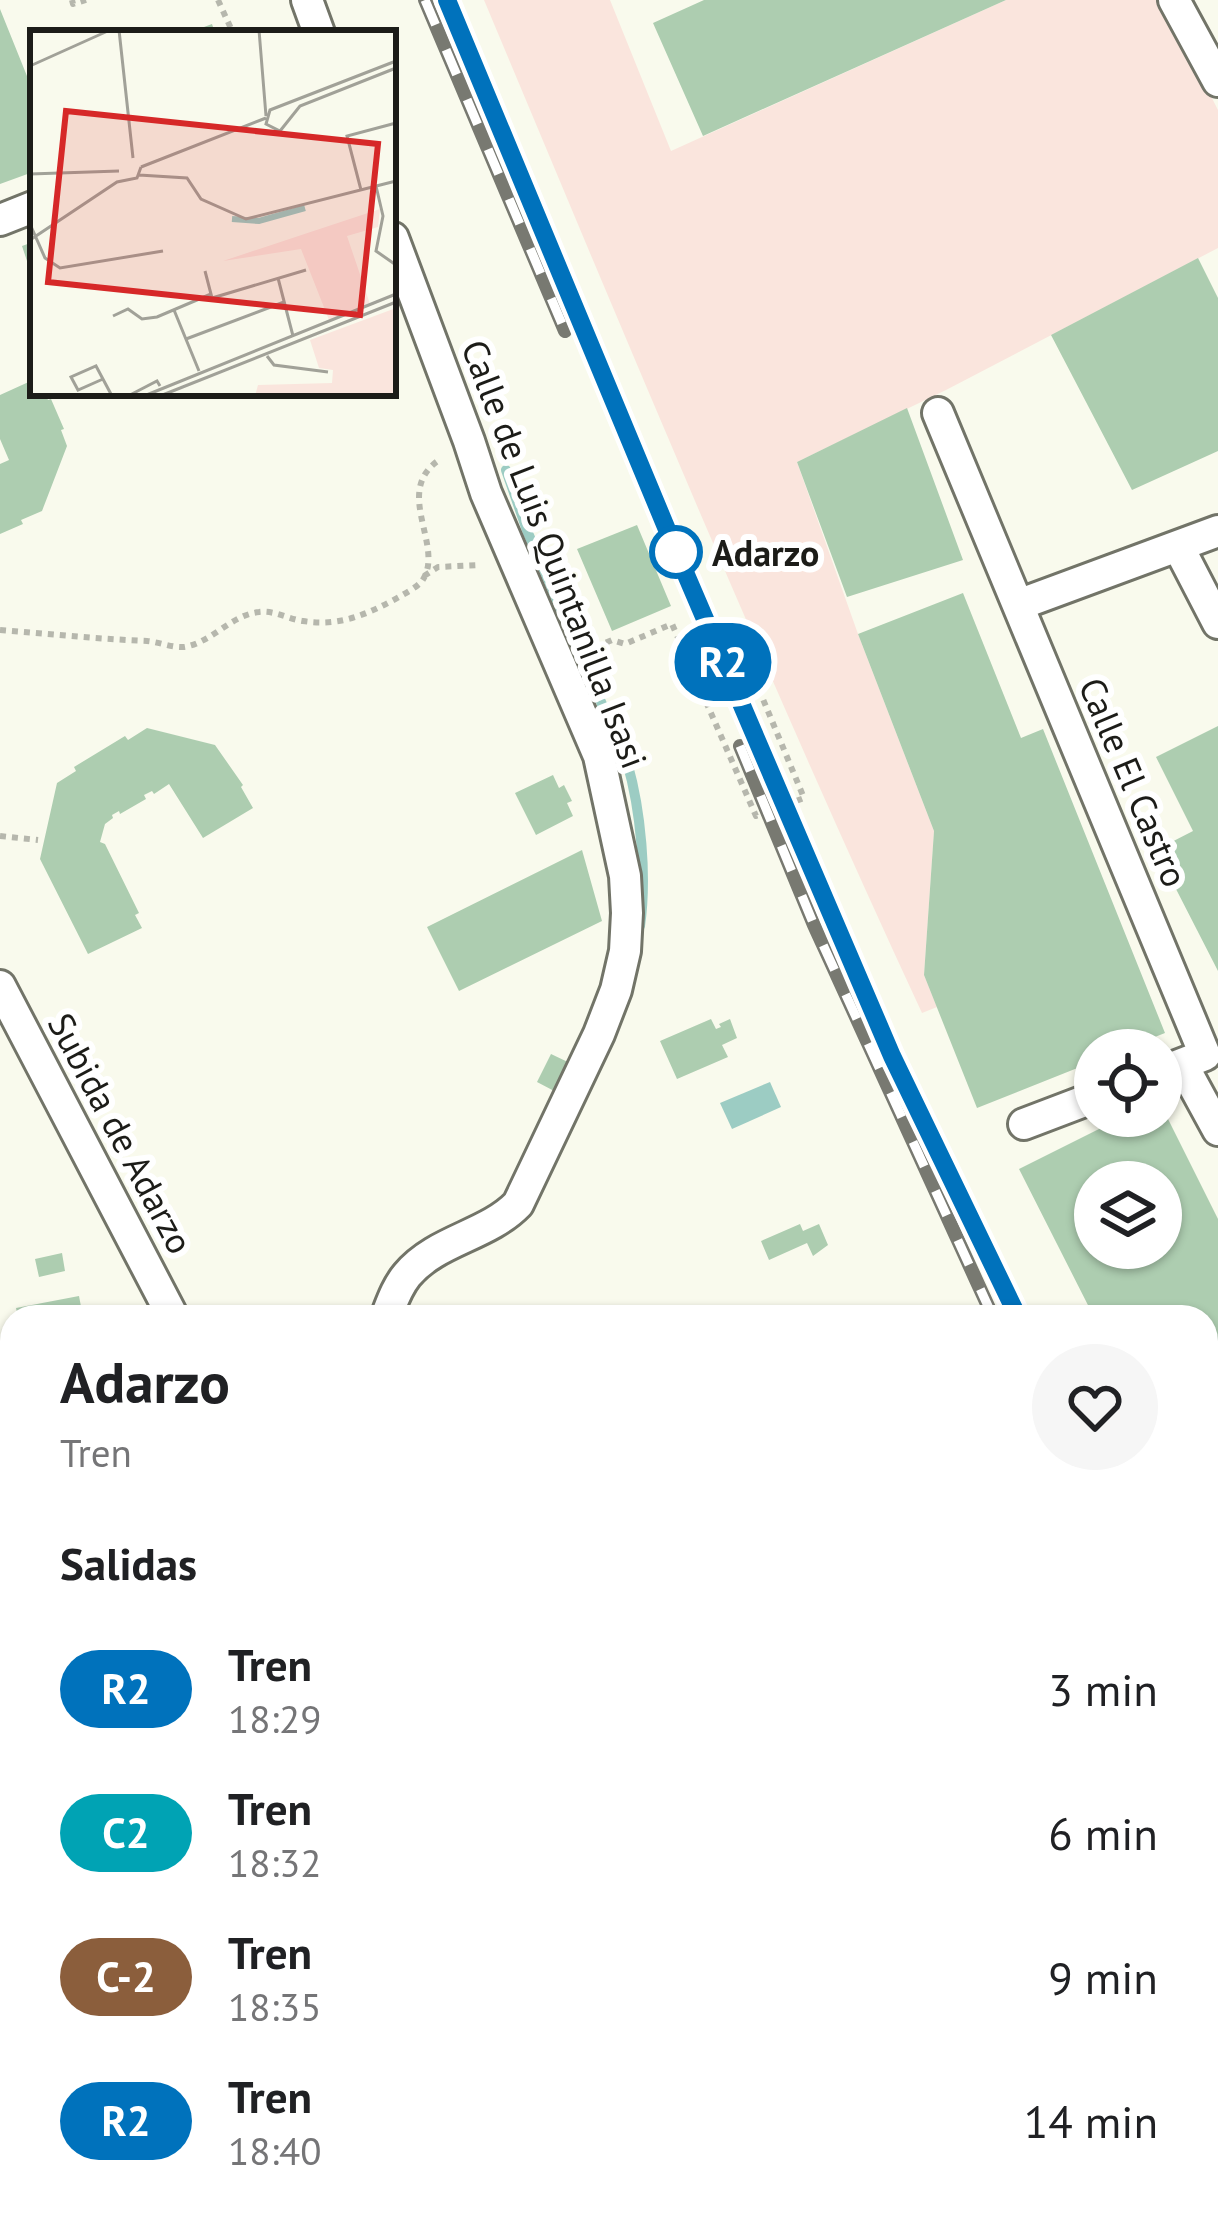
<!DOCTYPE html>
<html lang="es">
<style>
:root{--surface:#fff;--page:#f6f6f6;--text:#202124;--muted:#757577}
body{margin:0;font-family:"PT Sans",sans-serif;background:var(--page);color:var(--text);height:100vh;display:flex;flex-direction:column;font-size:45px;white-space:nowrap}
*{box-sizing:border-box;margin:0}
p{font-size:39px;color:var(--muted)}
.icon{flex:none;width:66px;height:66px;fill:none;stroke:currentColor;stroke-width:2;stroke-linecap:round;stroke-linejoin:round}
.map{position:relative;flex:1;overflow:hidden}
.drawer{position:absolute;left:0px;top:1305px;width:1218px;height:915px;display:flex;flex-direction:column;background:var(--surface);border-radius:36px 36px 0 0;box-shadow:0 3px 9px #0004}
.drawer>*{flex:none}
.badge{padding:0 24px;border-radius:39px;font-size:42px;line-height:78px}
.buttons{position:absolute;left:1074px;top:1029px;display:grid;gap:24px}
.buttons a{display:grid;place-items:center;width:108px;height:108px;border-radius:50%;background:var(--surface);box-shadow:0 3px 9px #0004;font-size:60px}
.map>.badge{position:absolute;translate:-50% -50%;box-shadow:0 0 0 6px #fff}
h2{padding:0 60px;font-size:45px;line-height:108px}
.round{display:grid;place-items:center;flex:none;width:126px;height:126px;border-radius:63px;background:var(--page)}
.overview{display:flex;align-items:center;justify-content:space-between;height:204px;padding:0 60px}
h1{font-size:57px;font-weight:600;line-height:90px}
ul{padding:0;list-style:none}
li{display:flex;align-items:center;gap:36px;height:144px;padding:0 60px}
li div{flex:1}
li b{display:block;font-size:45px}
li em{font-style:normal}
li .badge{min-width:132px;font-weight:700;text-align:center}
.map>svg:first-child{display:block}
.green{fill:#fae5dd}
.water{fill:#9cccc3}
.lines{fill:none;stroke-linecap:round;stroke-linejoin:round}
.stream{stroke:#9cccc3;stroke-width:10}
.building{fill:#adcdb0;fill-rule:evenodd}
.street-casing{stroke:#727468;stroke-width:36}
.path{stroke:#b6b7ad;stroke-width:6;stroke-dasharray:6 6;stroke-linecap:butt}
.street{stroke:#fff;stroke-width:30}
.rail-casing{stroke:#787971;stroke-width:14}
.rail{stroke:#fff;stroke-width:9;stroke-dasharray:27;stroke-linecap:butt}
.line-casing{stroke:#fff;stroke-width:27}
.line{stroke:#0072bc;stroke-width:18}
.stop-dot{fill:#fff;stroke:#0072bc;stroke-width:6}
.labels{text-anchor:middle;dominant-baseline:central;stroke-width:12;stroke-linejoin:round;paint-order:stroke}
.stop-label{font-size:36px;font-weight:bold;fill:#1c1c18;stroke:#fff;text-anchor:start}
.street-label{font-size:36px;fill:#1c1c18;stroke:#fff}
.inset-river{fill:none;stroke:#9cccc3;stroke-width:6}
.inset-road{fill:none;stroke:#a1a198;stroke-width:3}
.view{fill:#d62828;fill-opacity:0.15;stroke:#d62828;stroke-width:6}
.inset-edge{fill:none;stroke:#1c1c18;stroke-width:6}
</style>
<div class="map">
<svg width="1218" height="2219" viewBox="0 0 1218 2219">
<rect width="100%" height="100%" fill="#f9faed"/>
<path class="green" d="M484,0H610L671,151L1006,0H1162L1218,110V248L946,390L797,462L858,634L934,831L924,975L937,1007L922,1013C767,679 626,339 484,0Z"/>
<path class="water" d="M770,1082L781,1107L732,1129L720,1103Z"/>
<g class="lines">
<path class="stream" d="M506,470L528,533L627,762C641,810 647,877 640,926"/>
</g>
<path class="building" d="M704,0H1006L703,136L653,23Z
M0,9L33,91V172L0,184Z
M212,24L215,33H188Z
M33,242V259L27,261L22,246Z
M1198,258L1218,298V451L1132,490L1051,335Z
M33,380V393H45L48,400L51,399L64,429L61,430L67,446L42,511L21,520L23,524L0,534V464L9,460L0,439V395Z
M907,408L963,560L847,597L797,462Z
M637,525L671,606L612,631L577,549Z
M963,593L1021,738L1043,729L1165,1033L1122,1050H1095V1061L977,1108L924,975L934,831L858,634Z
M1218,726V971L1156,850L1193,831L1156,757Z
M147,728L215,745L243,785L241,787L253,808L203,838L169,784L154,794L152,791L144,795L146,799L120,814L119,811L112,815L113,818L105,824L100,842L105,844L139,913L135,915L142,928L88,954L40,859L57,783L76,771L74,767L125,736L128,740Z
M553,775L559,788L564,785L572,801L567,803L573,816L536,835L515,793Z
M582,850L602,921L459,991L427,927Z
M711,1019L716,1029L721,1027L719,1024L730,1019L737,1038L722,1045L728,1057L677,1079L660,1041Z
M551,1054L572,1064L558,1093L537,1082Z
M1161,1105L1218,1219V1474L1206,1480V1317H1094L1019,1169L1125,1116H1161ZM1095,1182H1161V1248H1095Z
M800,1224L803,1231L819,1224L828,1245L813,1256L807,1243L769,1260L761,1241Z
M62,1253L65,1271L39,1277L35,1259Z
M79,1296L83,1317H18L16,1308Z"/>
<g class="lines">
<defs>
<path id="street" d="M307,0L319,33
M1174,0L1218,81
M0,220L33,207
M938,413L1205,1055L1161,1072
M1178,546L1218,623
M1018,605L1218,531
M0,986L173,1317
M1182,1064L1218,1130
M1024,1124L1095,1097
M386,1317C392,1302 397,1287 407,1275C436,1240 487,1236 518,1204L599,1034L616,990L625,951L627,913L625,876L599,756L486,493L469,441L393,238
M0,1787L12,1784
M429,2208L431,2219
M803,2208L812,2219
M1080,2219L1086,2208"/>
</defs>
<use href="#street" class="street-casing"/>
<path class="path" d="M72,0L73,4L86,0
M218,0L233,33
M424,576L438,567L480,565
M0,630C49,634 98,639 147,641C159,642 173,648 184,647C211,643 231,615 259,612C274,610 288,619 303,621C340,627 368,614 399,597C406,593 417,587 422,581C446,547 392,492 439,460
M584,652L612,640L625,644L672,624L756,816L804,798L760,692
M0,836L38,840
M1206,2002L1218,2020"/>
<use href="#street" class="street"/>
<defs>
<path id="rail" d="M425,0L565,331
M447,0L678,556L892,1056L953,1188L1018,1317
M740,746L814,925L993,1317
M1206,1653L1218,1674
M1206,1685L1218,1704"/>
</defs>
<use href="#rail" class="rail-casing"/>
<use href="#rail" class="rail"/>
</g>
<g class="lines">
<defs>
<path id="line" d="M447,0L678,556L892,1056L1018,1317"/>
</defs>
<use href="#line" class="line-casing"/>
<use href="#line" class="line"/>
</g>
<circle class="stop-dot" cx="676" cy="552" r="24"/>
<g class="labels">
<g class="stop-label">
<text x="712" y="552">Adarzo</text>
</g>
<g class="street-label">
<text transform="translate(555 554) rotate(69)">Calle de Luis Quintanilla Isasi</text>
<text transform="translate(1134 782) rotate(67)">Calle El Castro</text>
<text transform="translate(121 1133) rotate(62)">Subida de Adarzo</text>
</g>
</g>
<g transform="translate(30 30)">
<rect width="366" height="366" fill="#f9faed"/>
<path d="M350,179L348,197L317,206L340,274L299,290L271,219L193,231ZM366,278V366H225L228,355L302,353L303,340L289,338L280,310Z" fill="#fae5dd"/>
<path class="inset-river" d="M202,189L229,191L275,178"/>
<path class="inset-road" d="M89,0L103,128M229,0L236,86M366,31L240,80L236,94L250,101L270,76L366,38M0,36L80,0M111,137L236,88M0,144L89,141M109,145L157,148L171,169L216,189L366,151M346,156L353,186L346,221L366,235M331,160L317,106L366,93M0,194L15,228L30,238L133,221M0,210L87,152L107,148L111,137M175,241L182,268L276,240M248,248L263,306M144,280L169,341M83,286L98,279L112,289L127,287L181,264M156,309L254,272M237,326L244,335L298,342M73,349L48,360L41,347L66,336L82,366M98,366L127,351L130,356M114,366L366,264M130,366L366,272"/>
<path class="view" d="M36,81L348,114L330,285L18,252Z"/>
<rect width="366" height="366" class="inset-edge"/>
</g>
</svg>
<div class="buttons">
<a><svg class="icon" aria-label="locate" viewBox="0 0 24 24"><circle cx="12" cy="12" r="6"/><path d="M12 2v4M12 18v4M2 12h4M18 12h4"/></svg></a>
<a><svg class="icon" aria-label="layers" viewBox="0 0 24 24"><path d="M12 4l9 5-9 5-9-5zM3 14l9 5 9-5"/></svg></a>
</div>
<b class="badge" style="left:723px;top:662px;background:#0072bc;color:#fff">R2</b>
<section class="drawer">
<div class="overview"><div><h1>Adarzo</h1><p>Tren</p></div><a class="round"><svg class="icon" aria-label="heart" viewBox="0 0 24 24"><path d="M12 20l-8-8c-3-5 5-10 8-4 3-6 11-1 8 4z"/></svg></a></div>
<h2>Salidas</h2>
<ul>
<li><span class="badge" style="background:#0072bc;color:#fff">R2</span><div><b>Tren</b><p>18:29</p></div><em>3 min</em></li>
<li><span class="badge" style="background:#00a3b4;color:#fff">C2</span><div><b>Tren</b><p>18:32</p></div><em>6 min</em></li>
<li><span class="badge" style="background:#8b5e3c;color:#fff">C-2</span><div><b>Tren</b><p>18:35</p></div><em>9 min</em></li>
<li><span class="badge" style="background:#0072bc;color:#fff">R2</span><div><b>Tren</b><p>18:40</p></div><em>14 min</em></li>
</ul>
</section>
</div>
